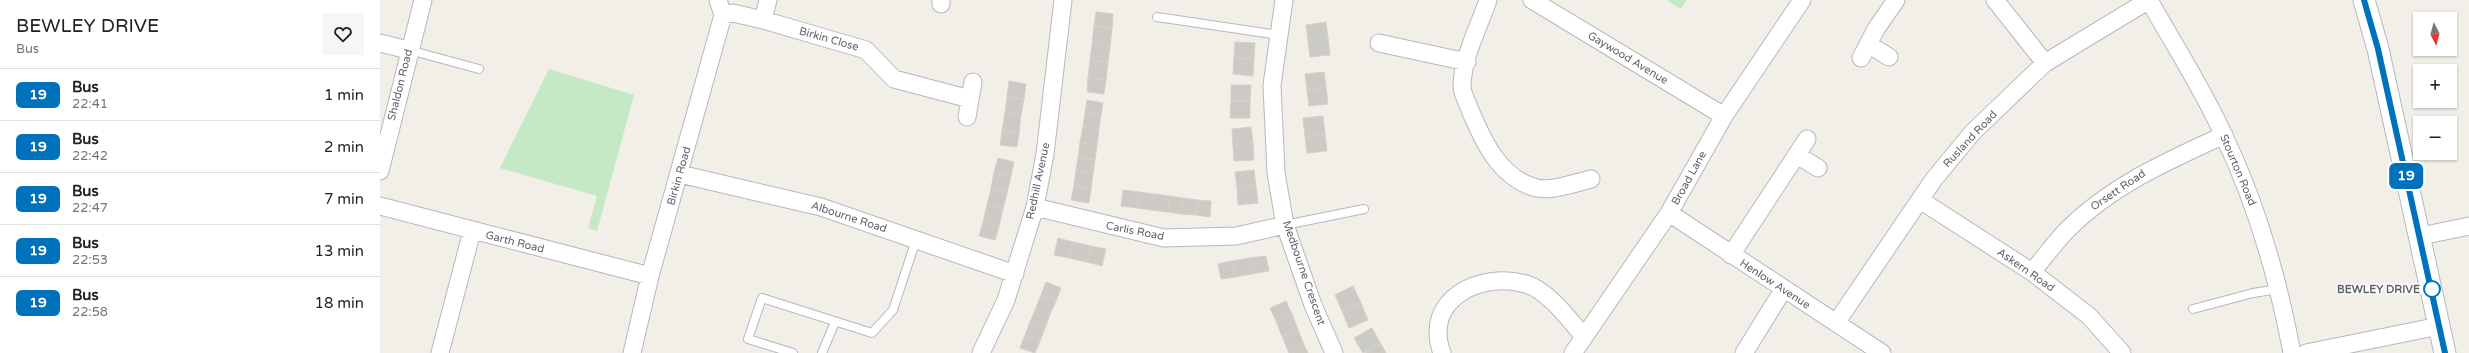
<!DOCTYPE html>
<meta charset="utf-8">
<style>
:root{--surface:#fff;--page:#f6f6f6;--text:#222;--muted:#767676;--line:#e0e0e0}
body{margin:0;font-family:"Varela Round",sans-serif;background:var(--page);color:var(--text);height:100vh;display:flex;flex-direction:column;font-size:15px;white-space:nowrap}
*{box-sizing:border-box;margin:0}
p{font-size:13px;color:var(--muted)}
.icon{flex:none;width:22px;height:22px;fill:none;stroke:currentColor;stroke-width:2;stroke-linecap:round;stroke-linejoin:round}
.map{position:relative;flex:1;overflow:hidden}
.sheet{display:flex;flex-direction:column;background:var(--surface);width:380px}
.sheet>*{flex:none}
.badge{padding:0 8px;border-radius:6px;font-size:14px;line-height:26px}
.needle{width:26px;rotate:174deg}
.tools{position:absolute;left:2033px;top:12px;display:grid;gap:8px}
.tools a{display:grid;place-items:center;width:44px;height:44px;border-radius:0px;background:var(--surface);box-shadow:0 1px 3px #0004;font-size:20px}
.map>.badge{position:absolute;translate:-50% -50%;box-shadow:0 0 0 2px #fff}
.round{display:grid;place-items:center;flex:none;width:42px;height:42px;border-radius:0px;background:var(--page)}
.head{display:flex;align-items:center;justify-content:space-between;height:68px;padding:0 16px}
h1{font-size:19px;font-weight:600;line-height:30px}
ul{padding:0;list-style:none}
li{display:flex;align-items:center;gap:12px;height:52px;padding:0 16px;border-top:1px solid var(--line)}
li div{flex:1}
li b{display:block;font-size:15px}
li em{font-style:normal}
li .badge{min-width:44px;font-weight:700;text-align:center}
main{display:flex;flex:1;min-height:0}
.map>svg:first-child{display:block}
.green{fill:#c5e8c5}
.building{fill:#cccac5;stroke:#d6d1c6}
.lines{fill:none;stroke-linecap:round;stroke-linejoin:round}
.service-casing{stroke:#b5b8bc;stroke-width:10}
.minor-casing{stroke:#b5b8bc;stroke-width:19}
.tertiary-casing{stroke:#b5b8bc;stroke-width:23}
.service{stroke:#fff;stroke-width:8}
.minor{stroke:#fff;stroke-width:17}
.tertiary{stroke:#fff;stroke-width:21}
.line-casing{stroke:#fff;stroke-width:9}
.line{stroke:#0072bc;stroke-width:6}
.stop-dot{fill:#fff;stroke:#0072bc;stroke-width:2}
.labels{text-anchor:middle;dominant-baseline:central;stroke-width:3;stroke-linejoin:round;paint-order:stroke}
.street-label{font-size:11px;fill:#5f6368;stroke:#fff}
.stop-label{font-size:11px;font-weight:bold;fill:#5f6368;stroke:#fff;text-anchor:end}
</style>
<main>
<section class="sheet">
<div class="head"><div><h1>BEWLEY DRIVE</h1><p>Bus</p></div><a class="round"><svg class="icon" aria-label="heart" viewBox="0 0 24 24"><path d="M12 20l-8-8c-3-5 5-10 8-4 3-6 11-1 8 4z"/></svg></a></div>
<ul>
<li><span class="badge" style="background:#0072bc;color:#fff">19</span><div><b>Bus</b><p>22:41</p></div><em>1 min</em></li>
<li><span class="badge" style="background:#0072bc;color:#fff">19</span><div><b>Bus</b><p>22:42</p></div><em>2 min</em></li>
<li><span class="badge" style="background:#0072bc;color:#fff">19</span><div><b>Bus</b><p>22:47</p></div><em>7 min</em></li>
<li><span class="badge" style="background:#0072bc;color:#fff">19</span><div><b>Bus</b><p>22:53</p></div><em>13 min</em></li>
<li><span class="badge" style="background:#0072bc;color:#fff">19</span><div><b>Bus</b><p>22:58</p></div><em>18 min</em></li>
</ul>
</section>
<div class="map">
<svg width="2089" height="353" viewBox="0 0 2089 353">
<rect width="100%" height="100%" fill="#f1efe8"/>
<path class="green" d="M1287,0H1307L1301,9Z
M169,69L254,95L217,231L208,228L217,196L120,168Z"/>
<path class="building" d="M716,12L733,14L732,28L714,26Z
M946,22L948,38L928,41L926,25Z
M714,26L732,28L730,46L712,44Z
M948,38L950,55L930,57L928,41Z
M855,42L875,43L874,59L854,58Z
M712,44L730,46L728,62L710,60Z
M854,58L874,59L873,76L853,74Z
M710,60L728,62L726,80L708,78Z
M944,72L946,87L927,90L925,74Z
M708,78L726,80L724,94L707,92Z
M629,81L646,84L644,99L627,97Z
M851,85H871L870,101H851Z
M946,87L948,104L929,106L927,90Z
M627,97L644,99L641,115L625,113Z
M707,100L723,103L721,115L705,113Z
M851,101H870V118H850Z
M625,113L641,115L639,133L622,131Z
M705,113L721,115L719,129L703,127Z
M943,116L945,134L925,137L923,118Z
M703,127L719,129L717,145L700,142Z
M871,127L873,143L853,145L852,129Z
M622,131L639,133L637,147L620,145Z
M945,134L947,151L927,153L925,137Z
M700,142L717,145L715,160L698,157Z
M873,143L874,160L854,161L853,145Z
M698,157L715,160L713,173L696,171Z
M618,158L634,162L631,176L614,172Z
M874,170L876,186L857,188L855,172Z
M696,171L713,173L711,189L694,186Z
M614,172L631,176L627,193L611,189Z
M694,186L711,189L709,203L691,200Z
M876,186L878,203L858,205L857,188Z
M611,189L627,193L623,209L607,205Z
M743,190L759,192L757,208L741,206Z
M759,192L774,194L771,210L757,208Z
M774,194L790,196L788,212L771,210Z
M790,196L803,198L801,214L788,212Z
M803,198L818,200L816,215L801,214Z
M818,200L831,201L830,217L816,215Z
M607,205L623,209L619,226L603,222Z
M603,222L619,226L615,240L599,236Z
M678,238L693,242L689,258L674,255Z
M693,242L711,246L707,262L689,258Z
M711,246L726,249L722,266L707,262Z
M886,256L889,271L872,274L869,258Z
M869,258L872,274L855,277L852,261Z
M852,261L855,277L841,279L838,264Z
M666,282L681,288L676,301L661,295Z
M973,286L981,303L962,311L955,295Z
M661,295L676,301L670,314L656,308Z
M906,301L912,314L896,321L890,308Z
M981,303L988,320L969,328L962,311Z
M656,308L670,314L665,328L650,322Z
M912,314L918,330L902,336L896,321Z
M650,322L665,328L660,341L645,335Z
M992,328L1001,344L983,353L974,338Z
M918,330L924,345L908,351L902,336Z
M645,335L660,341L655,353L640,348Z
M1001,344L1006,353H985Z
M924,345L928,353H909L908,351Z"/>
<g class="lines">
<defs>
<path id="service" d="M777,17L899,35
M29,50L99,69
M905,225L984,209
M1813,309L1873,293L1899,289
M413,353L368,339L382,298L492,333L513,310L536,240
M442,353L455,322"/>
<path id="minor" d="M904,0L892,85L896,173L905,225L933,305L954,353
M1108,0C1099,27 1082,58 1082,87C1082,94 1088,103 1090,110C1103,141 1120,179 1157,188C1173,191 1195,183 1211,179
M1152,0L1344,116
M1615,0L1665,63
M1769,0C1794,45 1823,89 1844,136C1877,205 1898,278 1912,353
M561,4V0
M343,15L353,13L383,20L486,50L514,79L590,99
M383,20L388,0
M0,43L28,50
M999,43L1087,62
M1488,44L1509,57
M1481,58L1496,29L1516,0
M587,117L593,82
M1417,155L1438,168
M0,171L43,0
M300,174L441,207L635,274
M1540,200L1652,272L1709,316L1742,353
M0,206L270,276
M655,207L784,238L856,236L905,225
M1289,213L1502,353
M2041,236L2089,226
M1351,255L1427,139
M1652,272C1664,258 1675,242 1688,229C1732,185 1788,161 1844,135
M1456,323L1554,179L1593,132L1665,63L1769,0
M60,353L92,231
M252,353L270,276L343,15L338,0
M601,353L626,300L655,207L665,154L683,0
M1062,353C1042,299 1101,271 1146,284C1167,290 1190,320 1204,337
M1193,353L1289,213L1344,116L1422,0
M1364,353L1403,290
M1926,353L2059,326"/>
<path id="tertiary" d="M1984,0L1998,49L2065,353"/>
</defs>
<use href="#service" class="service-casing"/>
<use href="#minor" class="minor-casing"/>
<use href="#tertiary" class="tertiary-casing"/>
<use href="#service" class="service"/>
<use href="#minor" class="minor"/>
<use href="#tertiary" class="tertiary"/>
</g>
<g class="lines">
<defs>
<path id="line" d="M1984,0L1998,49L2065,353"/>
</defs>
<use href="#line" class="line-casing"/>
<use href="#line" class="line"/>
</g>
<circle class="stop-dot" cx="2052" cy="289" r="8"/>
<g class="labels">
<g class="street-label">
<text transform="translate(449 39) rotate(16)">Birkin Close</text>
<text transform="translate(1248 58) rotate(31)">Gaywood Avenue</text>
<text transform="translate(20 85) rotate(-76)">Shaldon Road</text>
<text transform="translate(1590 139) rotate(-47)">Rusland Road</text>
<text transform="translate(1858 170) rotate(67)">Stourton Road</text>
<text transform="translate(299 176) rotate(-74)">Birkin Road</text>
<text transform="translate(1309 178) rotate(-61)">Broad Lane</text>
<text transform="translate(658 181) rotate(-78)">Redhill Avenue</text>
<text transform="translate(1738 190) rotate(-34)">Orsett Road</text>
<text transform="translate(469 217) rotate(18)">Albourne Road</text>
<text transform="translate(755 231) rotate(11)">Carlis Road</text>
<text transform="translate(135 242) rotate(14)">Garth Road</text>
<text transform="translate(1646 270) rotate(35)">Askern Road</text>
<text transform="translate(924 273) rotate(71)">Medbourne Crescent</text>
<text transform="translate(1395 284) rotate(33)">Henlow Avenue</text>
</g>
<g class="stop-label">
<text x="2040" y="289">BEWLEY DRIVE</text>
</g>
</g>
</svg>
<div class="tools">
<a><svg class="needle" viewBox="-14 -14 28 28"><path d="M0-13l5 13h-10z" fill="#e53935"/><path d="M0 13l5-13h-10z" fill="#767676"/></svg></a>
<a>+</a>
<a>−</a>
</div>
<b class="badge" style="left:2026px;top:176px;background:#0072bc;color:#fff">19</b>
</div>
</main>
